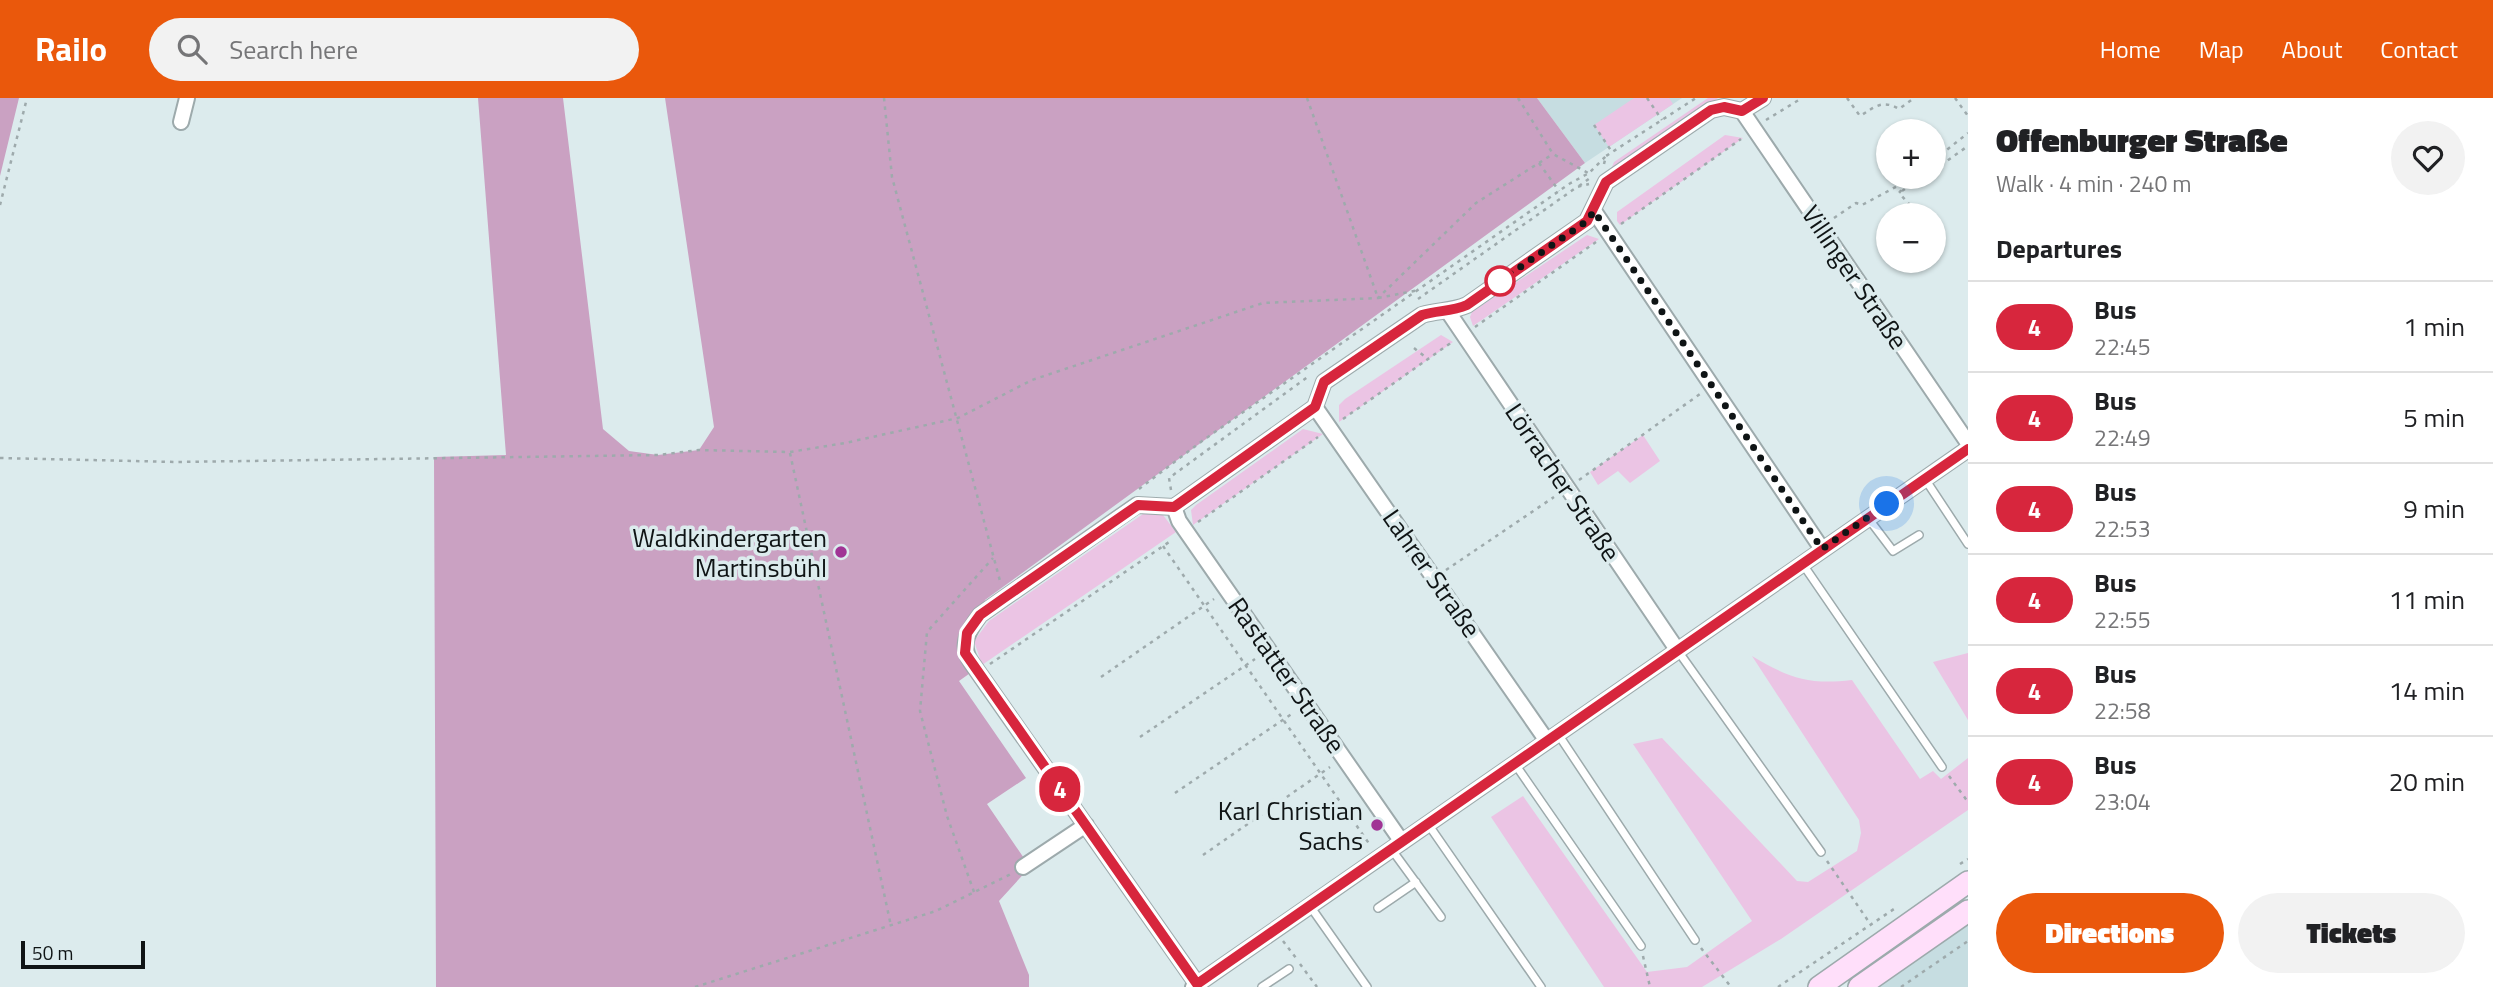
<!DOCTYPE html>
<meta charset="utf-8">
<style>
:root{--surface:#fff;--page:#f2f2f2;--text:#202124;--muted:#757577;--line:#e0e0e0;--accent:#ea580c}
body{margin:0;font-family:"Titillium Web",sans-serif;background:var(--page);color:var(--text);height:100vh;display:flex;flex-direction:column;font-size:26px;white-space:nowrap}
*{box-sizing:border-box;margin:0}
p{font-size:23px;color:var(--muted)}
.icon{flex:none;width:38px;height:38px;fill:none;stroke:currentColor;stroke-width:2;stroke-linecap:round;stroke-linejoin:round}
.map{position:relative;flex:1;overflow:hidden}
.drawer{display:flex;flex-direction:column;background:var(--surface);width:525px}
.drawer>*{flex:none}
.badge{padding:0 14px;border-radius:23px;font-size:24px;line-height:46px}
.buttons{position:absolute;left:1876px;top:21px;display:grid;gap:14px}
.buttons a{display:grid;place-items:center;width:70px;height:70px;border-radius:50%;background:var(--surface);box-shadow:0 2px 5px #0004;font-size:35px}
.scale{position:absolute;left:21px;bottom:18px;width:124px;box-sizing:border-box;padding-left:7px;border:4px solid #0f1415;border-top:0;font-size:19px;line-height:24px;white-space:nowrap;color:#0f1415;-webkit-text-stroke:5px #dcebed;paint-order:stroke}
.you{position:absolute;width:35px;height:35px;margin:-18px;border:5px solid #fff;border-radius:50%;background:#1a73e8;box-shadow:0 0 0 10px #1a73e833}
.map>.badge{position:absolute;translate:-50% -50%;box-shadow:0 0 0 4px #fff}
h2{padding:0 28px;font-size:26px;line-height:63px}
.round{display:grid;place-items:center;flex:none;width:74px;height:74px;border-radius:37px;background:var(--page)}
.headline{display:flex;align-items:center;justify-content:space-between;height:119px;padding:0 28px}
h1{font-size:33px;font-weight:800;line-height:52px}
.primary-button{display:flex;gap:14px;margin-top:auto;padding:14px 28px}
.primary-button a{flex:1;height:80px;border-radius:42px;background:var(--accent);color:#fff;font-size:28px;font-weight:800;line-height:80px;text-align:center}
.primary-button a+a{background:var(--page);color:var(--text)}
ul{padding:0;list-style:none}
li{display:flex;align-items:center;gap:21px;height:91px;padding:0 28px;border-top:2px solid var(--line)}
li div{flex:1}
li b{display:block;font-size:26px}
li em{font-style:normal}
li .badge{min-width:77px;font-weight:700;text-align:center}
header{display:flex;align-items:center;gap:42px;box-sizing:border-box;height:98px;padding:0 35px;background:var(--accent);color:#fff}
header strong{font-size:33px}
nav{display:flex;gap:38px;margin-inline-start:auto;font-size:24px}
.search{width:490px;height:63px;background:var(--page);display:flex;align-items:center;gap:18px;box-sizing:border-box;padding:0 24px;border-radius:38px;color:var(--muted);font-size:26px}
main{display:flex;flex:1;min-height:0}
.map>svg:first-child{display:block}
.built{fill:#c6dde1}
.green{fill:#ebc4e4}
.forest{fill:#caa1c2}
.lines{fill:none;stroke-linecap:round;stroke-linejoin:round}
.lane-casing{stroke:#9daaac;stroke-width:10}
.street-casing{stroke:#9daaac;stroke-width:18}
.secondary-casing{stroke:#9daaac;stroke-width:24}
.path{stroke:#9eaaac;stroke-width:2.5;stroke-dasharray:3.5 5;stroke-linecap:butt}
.lane{stroke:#fff;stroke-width:7}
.street{stroke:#fff;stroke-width:14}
.secondary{stroke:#ffdffa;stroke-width:21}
.line-casing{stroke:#fff;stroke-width:16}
.line{stroke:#d7263d;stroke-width:10}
.walk{stroke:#0f1415;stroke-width:7;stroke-dasharray:0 12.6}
.stop-dot{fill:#fff;stroke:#d7263d;stroke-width:3.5}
.poi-dot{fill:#a03495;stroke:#dcebed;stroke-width:2.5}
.labels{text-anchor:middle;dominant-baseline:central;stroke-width:7;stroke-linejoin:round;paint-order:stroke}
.street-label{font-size:26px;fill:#0f1415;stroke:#dcebed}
.poi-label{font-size:26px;fill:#0f1415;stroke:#dcebed;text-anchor:end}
</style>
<header>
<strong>Railo</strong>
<div class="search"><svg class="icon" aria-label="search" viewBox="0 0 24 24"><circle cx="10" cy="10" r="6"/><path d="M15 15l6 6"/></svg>Search here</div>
<nav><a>Home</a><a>Map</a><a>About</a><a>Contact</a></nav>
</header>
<main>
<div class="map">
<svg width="1968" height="889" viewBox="0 0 1968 889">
<rect width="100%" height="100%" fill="#dcebed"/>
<path class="built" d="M1537,0H1682L1585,65Z
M1968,813V889H1858Z"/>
<path class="green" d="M1634,0H1669L1673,6L1609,49L1594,27Z
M1708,0H1718L1616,70L1612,69L1614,64Z
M1725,37L1743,40L1620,127L1617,123V114Z
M1587,137L1599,141L1473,228L1470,219L1472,214Z
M1441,237L1453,244L1339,324V307L1345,301Z
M1303,331L1323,336L1193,427L1191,412L1196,407Z
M1643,337L1660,363L1630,385L1618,373L1598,387L1590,374Z
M1152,414L1163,417L1176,434L982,567L974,543L989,523L1143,416Z
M1968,555V622L1933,564Z
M1752,558C1789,580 1808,587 1852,582L1920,681L1933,673L1941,681L1968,660V712L1781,841L1702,889H1604L1491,719L1523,698L1647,874L1687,869L1752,823L1633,646L1662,640L1797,783L1808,784L1857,753L1861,735L1859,722Z"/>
<path class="forest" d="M0,0H19L0,78Z
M478,0H563L603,331L629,353L658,357L699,352L714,329L665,0H1537L1585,65L985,502L980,517L967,535L973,573L959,583L1026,680L987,706L1030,769L999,803L1029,877V889H436L434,359L506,357Z"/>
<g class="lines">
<defs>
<path id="lane" d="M1925,381L1968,446
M1868,420L1893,453L1919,437
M1802,465L1942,669
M1678,553L1821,754
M1558,636L1695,842
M1515,666L1641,848
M1428,726L1541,889
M1392,752L1441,819
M1310,808L1367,889
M1378,810L1416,784
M1262,889L1289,871"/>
<path id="street" d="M1742,13L1968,345
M181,24L187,0
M1594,113L1822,451
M1449,215L1678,553
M1315,309L1547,643
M1174,409L1179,423L1402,744
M1023,769L1086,727
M1197,886L971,564C959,546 969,532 980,517L1137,407L1174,409L1315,309L1324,284L1422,217C1438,212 1451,214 1467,207L1587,123L1606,84L1711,12L1724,9L1742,13L1763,0
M1193,889L1968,351"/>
<path id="secondary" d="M1819,889L1968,784
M1859,889L1968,813"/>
</defs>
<use href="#lane" class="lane-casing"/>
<use href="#street" class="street-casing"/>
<use href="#secondary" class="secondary-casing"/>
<path class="path" d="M884,0L892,79L1000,483
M1307,0L1378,200L1419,192
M1518,0L1553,56L1590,76
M1647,0L1662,22
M1847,0L1860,18C1875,9 1882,1 1899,11L1914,0
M1955,0L1968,18
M1766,22L1802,0
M1594,27L1612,54
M1934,62L1968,35
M1539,65L1559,93
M1604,66L1606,58L1696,0
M1934,72L1968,48
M1912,79L1899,95L1919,117
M1579,88L1590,80
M1902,93L1923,79
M0,107L27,0
M1834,120L1856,105L1862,107L1905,84
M1621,126L1741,41
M1934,139L1943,152
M1418,201L1577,89L1589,86
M1475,229L1596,144
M1414,250L1428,261
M1343,321L1452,244
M790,355L891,828
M0,360L178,364L658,357L699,352L790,354L845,345L958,320L1032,282L1263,205L1378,200L1476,105L1553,56
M1579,382L1700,296
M1139,391L1202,343L1569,86L1589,75L1606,58
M1171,392L1169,380L1309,278
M1198,424L1318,339
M1163,448L1370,747
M1446,472L1554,399
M990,566L1172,442
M1101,579L1214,501
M1140,639L1255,561
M1949,678L1968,704
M1175,695L1293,615
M1203,757L1330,669
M1827,763L1871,827
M1960,766L1968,761
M974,794L947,718L920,613L927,534L993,460
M1283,843L1296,860
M1701,850L1731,889
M1643,858L1650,889
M1300,866L1317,889
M695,889L936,813L1011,776
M1778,889L1894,811
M1901,889L1968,843"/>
<use href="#lane" class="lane"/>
<use href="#street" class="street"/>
<use href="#secondary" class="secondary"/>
</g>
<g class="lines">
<defs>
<path id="line" d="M1763,0L1742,13L1724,9L1711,12L1606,84L1587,123L1467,207C1451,214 1438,212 1422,217L1324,284L1315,309L1174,409L1138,407L1004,500L980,517L967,535L965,555L1197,886L1968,351"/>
</defs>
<use href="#line" class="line-casing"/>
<use href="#line" class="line"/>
<path class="walk" d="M1500,183L1587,123L1594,113L1822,451L1887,406"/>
</g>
<circle class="stop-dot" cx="1500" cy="183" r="14"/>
<g class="poi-dot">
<circle cx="841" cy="454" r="7"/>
<circle cx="1377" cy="727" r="7"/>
</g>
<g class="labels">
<g class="street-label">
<text transform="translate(1855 179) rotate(56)">Villinger Straße</text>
<text transform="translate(1563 384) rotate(56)">Lörracher Straße</text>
<text transform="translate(1432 475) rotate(55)">Lahrer Straße</text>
<text transform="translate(1287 577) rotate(55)">Rastatter Straße</text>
</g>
<g class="poi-label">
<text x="827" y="439">Waldkindergarten<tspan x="827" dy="30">Martinsbühl</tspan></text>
<text x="1363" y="712">Karl Christian<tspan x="1363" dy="30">Sachs</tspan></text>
</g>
</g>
</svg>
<div class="buttons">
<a>+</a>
<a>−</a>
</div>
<div class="scale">50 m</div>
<div class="you" style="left:1887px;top:406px"></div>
<b class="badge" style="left:1060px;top:691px;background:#d7263d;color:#fff">4</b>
</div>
<section class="drawer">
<div class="headline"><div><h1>Offenburger Straße</h1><p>Walk · 4 min · 240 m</p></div><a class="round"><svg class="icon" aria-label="heart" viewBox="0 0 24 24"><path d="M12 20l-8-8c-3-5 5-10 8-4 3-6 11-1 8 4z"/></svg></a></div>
<h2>Departures</h2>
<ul>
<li><span class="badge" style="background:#d7263d;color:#fff">4</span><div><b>Bus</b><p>22:45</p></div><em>1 min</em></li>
<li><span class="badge" style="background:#d7263d;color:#fff">4</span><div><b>Bus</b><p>22:49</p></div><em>5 min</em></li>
<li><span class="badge" style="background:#d7263d;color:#fff">4</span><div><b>Bus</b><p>22:53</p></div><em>9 min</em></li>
<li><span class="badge" style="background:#d7263d;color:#fff">4</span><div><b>Bus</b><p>22:55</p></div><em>11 min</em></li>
<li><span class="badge" style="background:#d7263d;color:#fff">4</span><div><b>Bus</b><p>22:58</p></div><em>14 min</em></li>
<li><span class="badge" style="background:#d7263d;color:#fff">4</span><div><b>Bus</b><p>23:04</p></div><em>20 min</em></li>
</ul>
<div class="primary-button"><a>Directions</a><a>Tickets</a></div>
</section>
</main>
